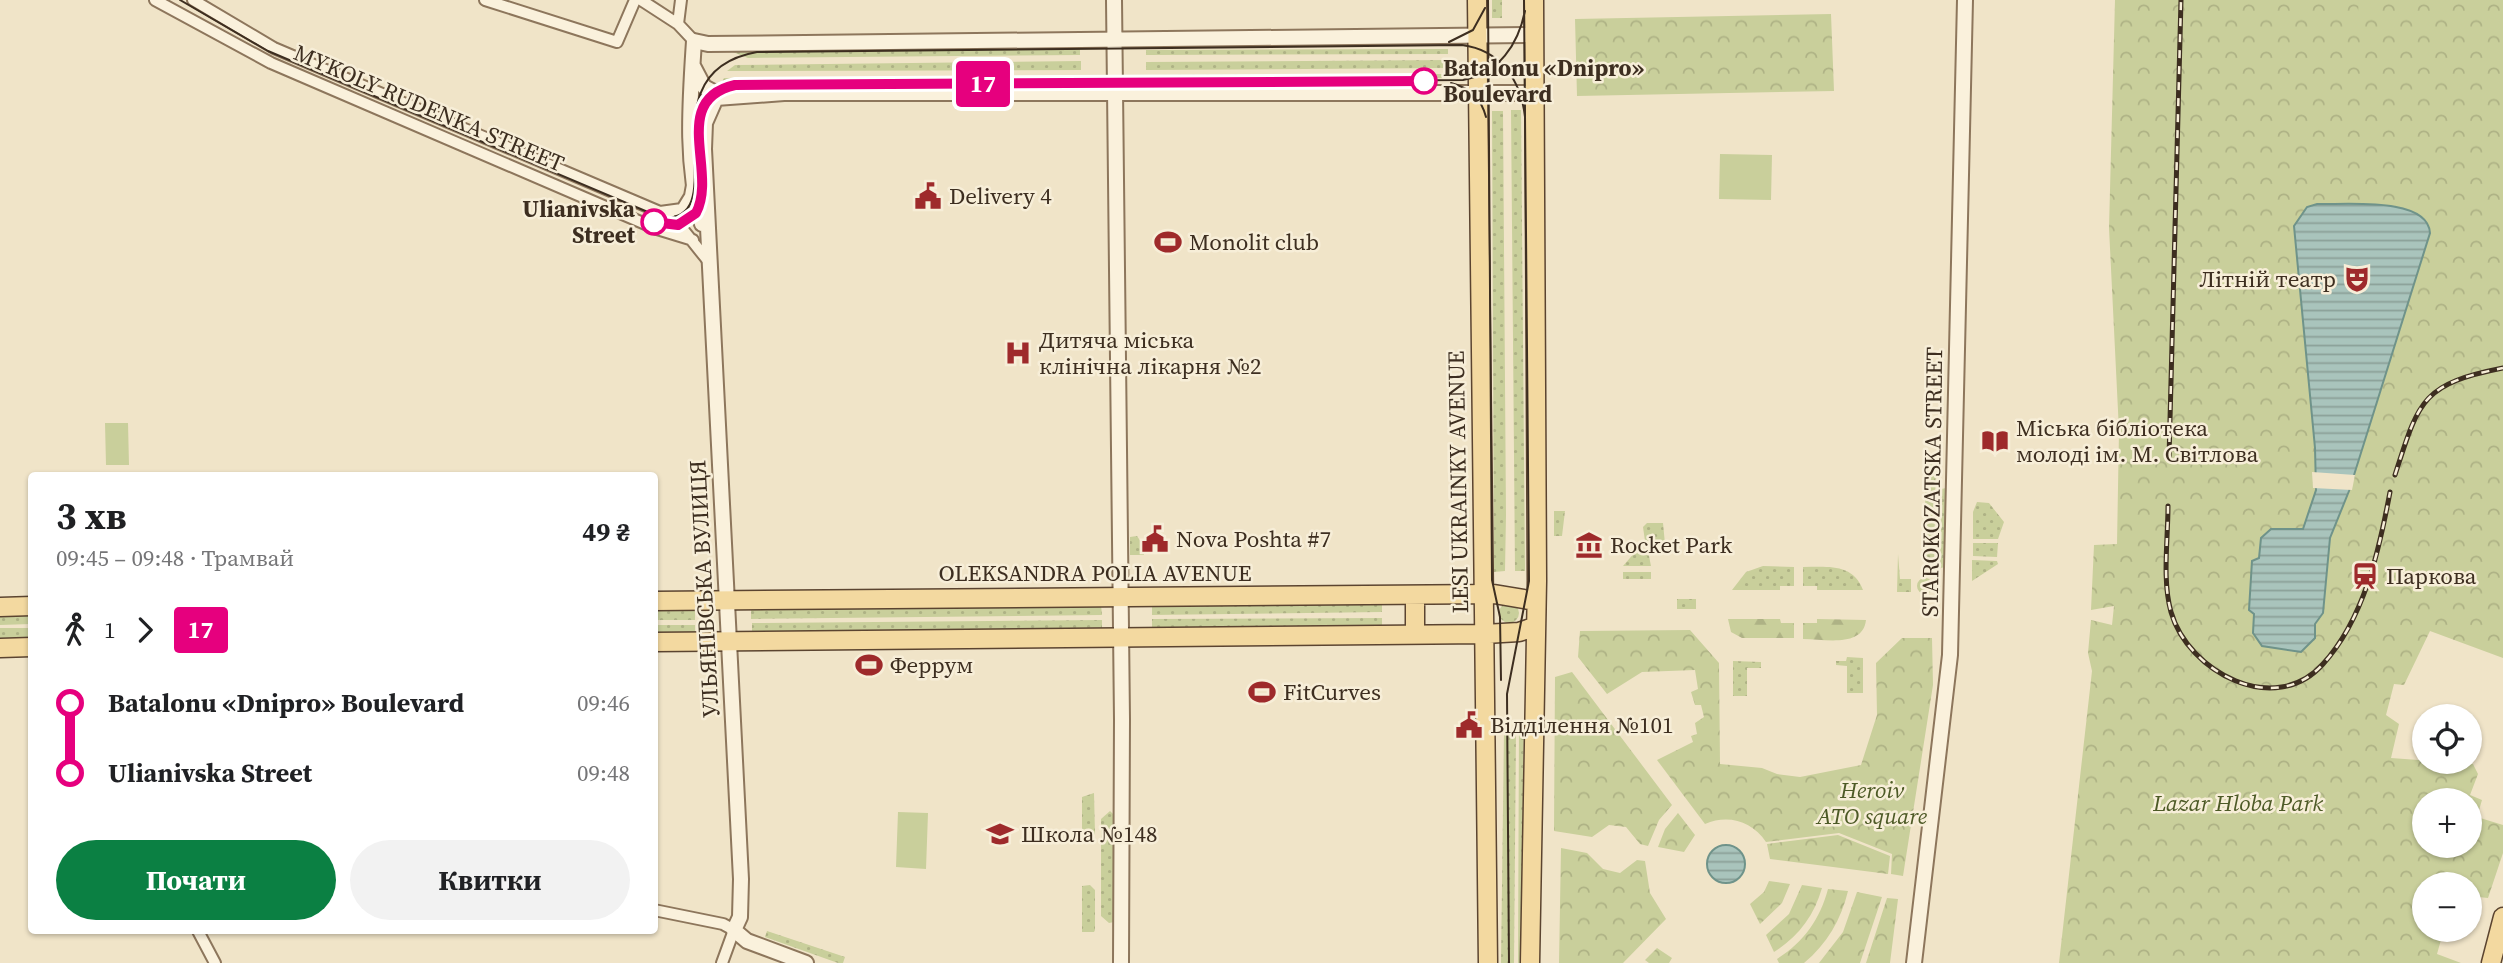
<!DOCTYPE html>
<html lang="uk">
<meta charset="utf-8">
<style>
:root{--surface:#fff;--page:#f2f2f2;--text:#202124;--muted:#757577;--accent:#0b8043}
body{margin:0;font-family:"Source Serif 4",serif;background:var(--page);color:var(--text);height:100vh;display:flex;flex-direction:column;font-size:26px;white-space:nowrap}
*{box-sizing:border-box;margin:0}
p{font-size:23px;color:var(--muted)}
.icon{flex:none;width:38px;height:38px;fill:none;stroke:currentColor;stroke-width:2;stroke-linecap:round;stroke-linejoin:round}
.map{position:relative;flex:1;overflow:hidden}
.details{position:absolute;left:28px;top:472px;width:630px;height:462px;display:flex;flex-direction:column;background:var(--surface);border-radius:7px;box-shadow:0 2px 5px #0004}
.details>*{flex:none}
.badge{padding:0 14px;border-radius:5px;font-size:24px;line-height:46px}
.controls{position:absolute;left:2412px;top:704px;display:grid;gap:14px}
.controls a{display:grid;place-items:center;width:70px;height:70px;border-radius:50%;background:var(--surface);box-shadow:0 2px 5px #0004;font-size:35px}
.map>.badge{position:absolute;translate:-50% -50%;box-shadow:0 0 0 4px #fff}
.legs{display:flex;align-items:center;gap:10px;height:77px;padding:0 28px;font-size:23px}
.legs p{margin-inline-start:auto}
.headline{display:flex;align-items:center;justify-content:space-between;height:119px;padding:0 28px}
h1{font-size:38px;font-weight:700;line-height:52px}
.action{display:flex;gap:14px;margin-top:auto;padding:14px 28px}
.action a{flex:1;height:80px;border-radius:42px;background:var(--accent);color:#fff;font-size:28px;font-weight:700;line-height:80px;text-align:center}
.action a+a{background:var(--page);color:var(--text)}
ul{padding:0 28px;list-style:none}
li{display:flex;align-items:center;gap:24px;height:70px;font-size:26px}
li i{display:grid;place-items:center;width:10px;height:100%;margin:0 9px;background:currentColor}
li i::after{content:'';width:18px;height:18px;margin:-9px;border:5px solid;border-radius:50%;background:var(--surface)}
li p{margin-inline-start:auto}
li:first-child i{background:linear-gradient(#0000 50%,currentColor 0)}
li:last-child i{background:linear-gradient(currentColor 50%,#0000 0)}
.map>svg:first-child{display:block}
.grass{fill:url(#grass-dots)}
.forest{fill:url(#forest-firs)}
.park{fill:url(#park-crowns);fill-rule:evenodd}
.pitch{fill:#c9cf9b}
.water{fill:url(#water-rules);stroke:#6f938a;stroke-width:2}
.pier{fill:#f0e4c8}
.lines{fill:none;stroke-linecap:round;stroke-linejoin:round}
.minor-casing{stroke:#8d765c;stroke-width:14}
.tertiary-casing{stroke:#8d765c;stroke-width:18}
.primary-casing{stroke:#5b4430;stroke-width:21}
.minor{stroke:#faf1dc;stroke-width:10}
.tertiary{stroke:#faf1dc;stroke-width:14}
.primary{stroke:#f3d9a0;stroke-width:18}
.tram{stroke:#3d2e20;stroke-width:2}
.rail-casing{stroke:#3d2e20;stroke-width:5}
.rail{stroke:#f7eed8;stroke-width:2.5;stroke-dasharray:8;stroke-linecap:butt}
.line-1-casing{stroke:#fff;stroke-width:16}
.line-1{stroke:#e6007e;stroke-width:10}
.stop-1-dot{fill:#fff;stroke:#e6007e;stroke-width:3.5}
.labels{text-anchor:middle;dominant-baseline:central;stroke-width:5;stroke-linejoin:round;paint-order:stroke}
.stop-label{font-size:23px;font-weight:bold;fill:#3d2e20;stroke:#f7eed8;text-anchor:start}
.street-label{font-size:23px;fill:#3d2e20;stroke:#f7eed8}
.poi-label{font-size:23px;fill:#3d2e20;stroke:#f7eed8;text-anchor:start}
.park-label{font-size:23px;font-style:italic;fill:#4d5a26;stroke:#f7eed8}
</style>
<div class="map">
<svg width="2503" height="963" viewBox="0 0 2503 963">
<defs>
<pattern id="grass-dots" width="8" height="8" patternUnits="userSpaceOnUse" patternTransform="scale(1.75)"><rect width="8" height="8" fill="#c9cf9b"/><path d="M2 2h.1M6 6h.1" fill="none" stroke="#aeb285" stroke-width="1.8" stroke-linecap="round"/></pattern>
<pattern id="forest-firs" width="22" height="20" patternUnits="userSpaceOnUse" patternTransform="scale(1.75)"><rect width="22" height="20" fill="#c9cf9b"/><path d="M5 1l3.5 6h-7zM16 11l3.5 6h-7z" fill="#aeb285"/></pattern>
<pattern id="park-crowns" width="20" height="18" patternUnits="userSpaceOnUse" patternTransform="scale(1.75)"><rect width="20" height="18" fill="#c9cf9b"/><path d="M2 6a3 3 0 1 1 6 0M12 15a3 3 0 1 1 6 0" fill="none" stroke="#aeb285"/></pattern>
<pattern id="water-rules" width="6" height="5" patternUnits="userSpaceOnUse" patternTransform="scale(1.75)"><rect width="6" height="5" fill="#a9c4bc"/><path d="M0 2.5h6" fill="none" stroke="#8ba098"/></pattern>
</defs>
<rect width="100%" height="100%" fill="#f0e4c8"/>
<path class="grass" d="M1492,0H1502V18H1492Z
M1080,44V55L748,58L720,47Z
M1448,49V54L1146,55V50Z
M1448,60V68L1146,70V62Z
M1081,61V70L727,71L735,65Z
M1448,74V78L1147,81V75Z
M1086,75H1106V85L1086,88Z
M1081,76V88L718,89L724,78Z
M1511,110H1521L1525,571H1515Z
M1492,111H1503L1506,515L1505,571L1494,572Z
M1936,451L1934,567L1924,556L1926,460Z
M1949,487L1947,567L1940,568L1942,489Z
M1977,502L1989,503L2004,522L1998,539H1973V512Z
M1554,511H1565L1562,536H1554Z
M1647,523H1663L1665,544L1645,541L1643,527Z
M1137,536L1143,545L1144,555H1130V537Z
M1973,543H1998L1997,557L1973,556Z
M1636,551H1648L1651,566H1623Z
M1898,554L1900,579H1911V592H1897Z
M1972,560L1997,561L1998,564L1972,581Z
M1763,566L1794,567V586H1780V590H1732L1746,572Z
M1803,567C1827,567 1853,563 1863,590H1817V586H1803Z
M1623,572H1651V579H1623Z
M1917 586a8 8 0 1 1 16 0a8 8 0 1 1-16 0Z
M1677,599H1696V609H1677Z
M1382,602V612L1152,615V606Z
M1499 613a10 10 0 1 1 20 0a10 10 0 1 1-20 0Z
M1101,605L1102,615L751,619V609Z
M655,610H695V620H655Z
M0,613H31V624L0,625Z
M1382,618V627L1152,628V619Z
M1102,620V630L752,634V623Z
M654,625H695V634L655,635Z
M0,628H31V639H0Z
M1847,657L1863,658V693H1847V666L1836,665V661H1846Z
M1733,661L1761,662V668H1747V696H1733Z
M1519,720H1524L1521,963H1518Z
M1504,731H1516L1514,963H1501Z
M1094,793L1095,834L1091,838H1082V797Z
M1110,811L1114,815V922L1109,923L1101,916V819Z
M1090,885L1095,890V930L1094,932H1082V886Z
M767,931L845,957L843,963H838L765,937Z"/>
<path class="forest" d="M1728,619H1780L1781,623H1794V638H1742L1731,632Z
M1817,619L1866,620C1863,648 1825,639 1803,639V623H1817Z"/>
<path class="park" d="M2115,0H2503V658L2430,631L2404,685L2394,684L2386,715L2399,724L2391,758L2473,764L2478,774L2470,795L2482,800L2477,817L2503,825V853L2488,898L2469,896V884H2424V929H2444L2437,954L2461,963H2059L2092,671L2088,653L2091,620L2112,625L2114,606L2091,610L2094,545L2117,544L2119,431L2109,228ZM2303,213L2352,472L2349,491L2330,538L2323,613L2315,624V638L2307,644L2262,641L2256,635L2254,614L2249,610L2252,561L2259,558L2261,538L2271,529H2303L2316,490L2315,448L2294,226ZM2424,800H2469V845H2424Z
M1831,14L1834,91L1577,96L1575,19Z
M1690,630L1719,663L1720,764L1762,768L1777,774L1800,777L1861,765L1877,715L1876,663L1902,638H1932L1933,685L1903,876L1891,874L1892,854L1839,833L1766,842C1752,821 1728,814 1705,824L1657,760L1693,742L1691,736L1697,734L1695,723L1704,717L1701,705H1695L1691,692L1698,689L1695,670L1642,672L1607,694L1578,657L1580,631Z
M1572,672L1672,805L1659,820L1648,846L1640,844L1626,827L1609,825L1592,837L1554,831L1555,677Z
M1678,813L1695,835L1684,852L1658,847L1665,829Z
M1838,835L1890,856L1888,874L1770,859L1767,844Z
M1561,848L1587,853L1603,869L1620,873L1637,860L1645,861L1650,893L1666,919L1623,963H1559Z
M1769,881L1790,884L1782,903L1760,924L1750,904L1764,892Z
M1802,885L1822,888C1814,916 1798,937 1774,952L1766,935L1789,914Z
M1828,889L1848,891C1841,920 1827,944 1804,963H1779L1777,959C1804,942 1820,919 1828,889Z
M1857,892L1882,897L1860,963H1819L1843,932Z
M1887,898L1898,899L1890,963H1866Z
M1657,948L1672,958L1669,963H1649L1645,960Z"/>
<path class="pitch" d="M2359,0H2381V12H2358Z
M1720,154L1772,155L1771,200L1719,199Z
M105,423H128L129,465H106Z
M898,812L928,813L926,869L896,867Z"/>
<path class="water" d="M2317,204C2344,205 2428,196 2430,233L2349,491L2330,538L2323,613L2315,624V638L2301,652L2262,646L2253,633L2254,614L2249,610L2252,561L2259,558L2261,538L2271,529H2303L2316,490L2315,448L2294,226L2307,207Z
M1707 864a19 19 0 1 1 38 0a19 19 0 1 1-38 0Z"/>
<path class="pier" d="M2312,472L2355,475L2352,490L2313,488Z"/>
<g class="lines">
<defs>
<path id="minor" d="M155,0L271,63L657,229L693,240
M193,0L274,48L660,212L682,209L690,196L692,185
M485,0L617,42L635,0
M641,0L678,24L694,41
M678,24L681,0
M665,214L685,232L709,262
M654,910L723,924L734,930L722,963
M198,931L215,963"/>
<path id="tertiary" d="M1114,0L1122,719L1121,963
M693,66L704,87L721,96
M702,224C685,163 690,103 694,41L708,44L1534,35
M806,963L747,941L734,930L740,917L741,879L704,149L705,123L716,98L784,93H1534
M1914,963L1950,655L1965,0"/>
<path id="primary" d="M1477,0L1488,963
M654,601L1494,594L1535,601
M0,607L32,606
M1415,634V595
M654,642L1485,634L1519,632L1534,627
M0,648L32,647
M1530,963L1537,581L1534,0
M2491,963L2503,917"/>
</defs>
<use href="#minor" class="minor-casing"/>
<use href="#tertiary" class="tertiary-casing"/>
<use href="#primary" class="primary-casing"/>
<use href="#minor" class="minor"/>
<use href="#tertiary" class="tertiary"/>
<use href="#primary" class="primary"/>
<path class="tram" d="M180,0L268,51L662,218C739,221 639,73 757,52L1462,45C1501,50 1521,81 1525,117
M1488,0L1492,580L1500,617L1501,680
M1449,42L1473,30L1485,8
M1451,83C1470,88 1481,98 1486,117
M701,115C709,93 723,86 746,85L1463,80C1499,73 1518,45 1525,11
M1509,963L1507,694L1529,581L1524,0"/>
<defs>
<path id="rail" d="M2169,458L2181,0
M2395,475C2419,400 2422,384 2503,368
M2168,506C2168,540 2162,580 2171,612C2188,672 2275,718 2323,664C2364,619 2379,551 2390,492"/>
</defs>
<use href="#rail" class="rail-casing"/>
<use href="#rail" class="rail"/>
</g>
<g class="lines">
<defs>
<path id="line-1" d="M654,222L678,225L696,213C718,172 669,100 735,85L1424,81"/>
</defs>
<use href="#line-1" class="line-1-casing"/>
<use href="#line-1" class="line-1"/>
</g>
<defs>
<symbol id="civic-bare" viewBox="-9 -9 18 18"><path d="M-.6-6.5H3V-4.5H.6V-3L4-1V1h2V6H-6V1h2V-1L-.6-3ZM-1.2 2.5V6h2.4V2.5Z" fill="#9e2a2b" stroke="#f7eed8" stroke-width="2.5" paint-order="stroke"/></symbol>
<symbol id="stadium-bare" viewBox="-9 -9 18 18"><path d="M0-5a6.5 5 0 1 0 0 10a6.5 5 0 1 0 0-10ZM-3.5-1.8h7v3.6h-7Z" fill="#9e2a2b" stroke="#f7eed8" stroke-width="2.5" paint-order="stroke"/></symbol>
<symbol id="theatre-bare" viewBox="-9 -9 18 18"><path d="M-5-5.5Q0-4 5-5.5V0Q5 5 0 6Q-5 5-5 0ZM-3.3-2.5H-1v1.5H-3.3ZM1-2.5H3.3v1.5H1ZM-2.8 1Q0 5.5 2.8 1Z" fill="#9e2a2b" stroke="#f7eed8" stroke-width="2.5" paint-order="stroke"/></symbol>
<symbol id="hospital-bare" viewBox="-9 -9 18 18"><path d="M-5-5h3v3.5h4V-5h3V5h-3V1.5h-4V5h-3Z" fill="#9e2a2b" stroke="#f7eed8" stroke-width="2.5" paint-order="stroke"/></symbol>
<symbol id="library-bare" viewBox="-9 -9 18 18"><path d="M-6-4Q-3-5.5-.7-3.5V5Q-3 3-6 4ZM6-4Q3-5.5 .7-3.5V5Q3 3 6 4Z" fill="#9e2a2b" stroke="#f7eed8" stroke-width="2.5" paint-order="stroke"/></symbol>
<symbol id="museum-bare" viewBox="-9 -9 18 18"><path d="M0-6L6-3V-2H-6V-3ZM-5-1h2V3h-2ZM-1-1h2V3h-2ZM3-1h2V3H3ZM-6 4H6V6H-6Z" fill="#9e2a2b" stroke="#f7eed8" stroke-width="2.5" paint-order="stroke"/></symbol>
<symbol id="station-bare" viewBox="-9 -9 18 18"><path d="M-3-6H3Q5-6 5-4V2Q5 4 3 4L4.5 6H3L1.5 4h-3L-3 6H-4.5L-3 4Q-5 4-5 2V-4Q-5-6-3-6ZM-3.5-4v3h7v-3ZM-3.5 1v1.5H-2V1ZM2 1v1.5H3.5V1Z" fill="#9e2a2b" stroke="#f7eed8" stroke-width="2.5" paint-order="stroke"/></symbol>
<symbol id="school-bare" viewBox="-9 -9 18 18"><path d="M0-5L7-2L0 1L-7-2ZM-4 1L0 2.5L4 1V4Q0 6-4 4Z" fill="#9e2a2b" stroke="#f7eed8" stroke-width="2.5" paint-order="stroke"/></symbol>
</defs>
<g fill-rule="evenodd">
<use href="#civic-bare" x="909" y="177" width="38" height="38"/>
<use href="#stadium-bare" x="1149" y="223" width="38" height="38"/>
<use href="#theatre-bare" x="2338" y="260" width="38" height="38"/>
<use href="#hospital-bare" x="999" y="334" width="38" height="38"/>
<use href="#library-bare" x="1976" y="422" width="38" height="38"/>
<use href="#civic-bare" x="1136" y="520" width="38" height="38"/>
<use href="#museum-bare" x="1570" y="526" width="38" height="38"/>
<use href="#station-bare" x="2346" y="557" width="38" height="38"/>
<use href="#stadium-bare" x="850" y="646" width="38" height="38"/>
<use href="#stadium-bare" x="1243" y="673" width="38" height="38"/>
<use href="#civic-bare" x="1450" y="706" width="38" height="38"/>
<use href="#school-bare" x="981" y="815" width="38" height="38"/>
</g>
<g class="stop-1-dot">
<circle cx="1424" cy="81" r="12"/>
<circle cx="654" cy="222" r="12"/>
</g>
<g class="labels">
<g class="stop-label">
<text x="1443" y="68">Batalonu «Dnipro»<tspan x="1443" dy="26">Boulevard</tspan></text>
<text x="635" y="209" text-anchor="end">Ulianivska<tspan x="635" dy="26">Street</tspan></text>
</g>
<g class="street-label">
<text transform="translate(429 108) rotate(23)">MYKOLY RUDENKA STREET</text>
<text transform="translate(1458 482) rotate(-91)">LESI UKRAINKY AVENUE</text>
<text transform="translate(1932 482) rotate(-89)">STAROKOZATSKA STREET</text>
<text x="1095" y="573">OLEKSANDRA POLIA AVENUE</text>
<text transform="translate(704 589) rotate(-93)">УЛЬЯНІВСЬКА ВУЛИЦЯ</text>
</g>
<g class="poi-label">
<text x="949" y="196">Delivery 4</text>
<text x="1189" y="242">Monolit club</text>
<text x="2336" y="279" text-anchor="end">Літній театр</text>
<text x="1039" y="340">Дитяча міська<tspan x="1039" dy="26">клінічна лікарня №2</tspan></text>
<text x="2016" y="428">Міська бібліотека<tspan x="2016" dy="26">молоді ім. М. Світлова</tspan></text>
<text x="1176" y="539">Nova Poshta #7</text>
<text x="1610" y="545">Rocket Park</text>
<text x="2386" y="576">Паркова</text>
<text x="890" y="665">Феррум</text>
<text x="1283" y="692">FitCurves</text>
<text x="1490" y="725">Відділення №101</text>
<text x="1021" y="834">Школа №148</text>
</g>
<g class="park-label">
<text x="1872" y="790">Heroiv<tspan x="1872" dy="26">ATO square</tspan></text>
<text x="2238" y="803">Lazar Hloba Park</text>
</g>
</g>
</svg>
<div class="controls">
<a><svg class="icon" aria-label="locate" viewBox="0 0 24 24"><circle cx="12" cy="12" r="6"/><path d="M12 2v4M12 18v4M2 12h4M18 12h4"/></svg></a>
<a>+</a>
<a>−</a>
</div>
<b class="badge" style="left:983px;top:84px;background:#e6007e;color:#fff">17</b>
<section class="details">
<div class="headline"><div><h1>3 хв</h1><p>09:45 – 09:48 · Трамвай</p></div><b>49 ₴</b></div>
<div class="legs"><svg class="icon" aria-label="walk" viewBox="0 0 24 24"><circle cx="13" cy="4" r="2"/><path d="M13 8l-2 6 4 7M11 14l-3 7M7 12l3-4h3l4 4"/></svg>1<svg class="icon" aria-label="forward" viewBox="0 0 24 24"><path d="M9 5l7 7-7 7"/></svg><b class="badge" style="background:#e6007e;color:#fff">17</b></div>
<ul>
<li><i style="color:#e6007e"></i><b>Batalonu «Dnipro» Boulevard</b><p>09:46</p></li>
<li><i style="color:#e6007e"></i><b>Ulianivska Street</b><p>09:48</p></li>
</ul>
<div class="action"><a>Почати</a><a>Квитки</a></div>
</section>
</div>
